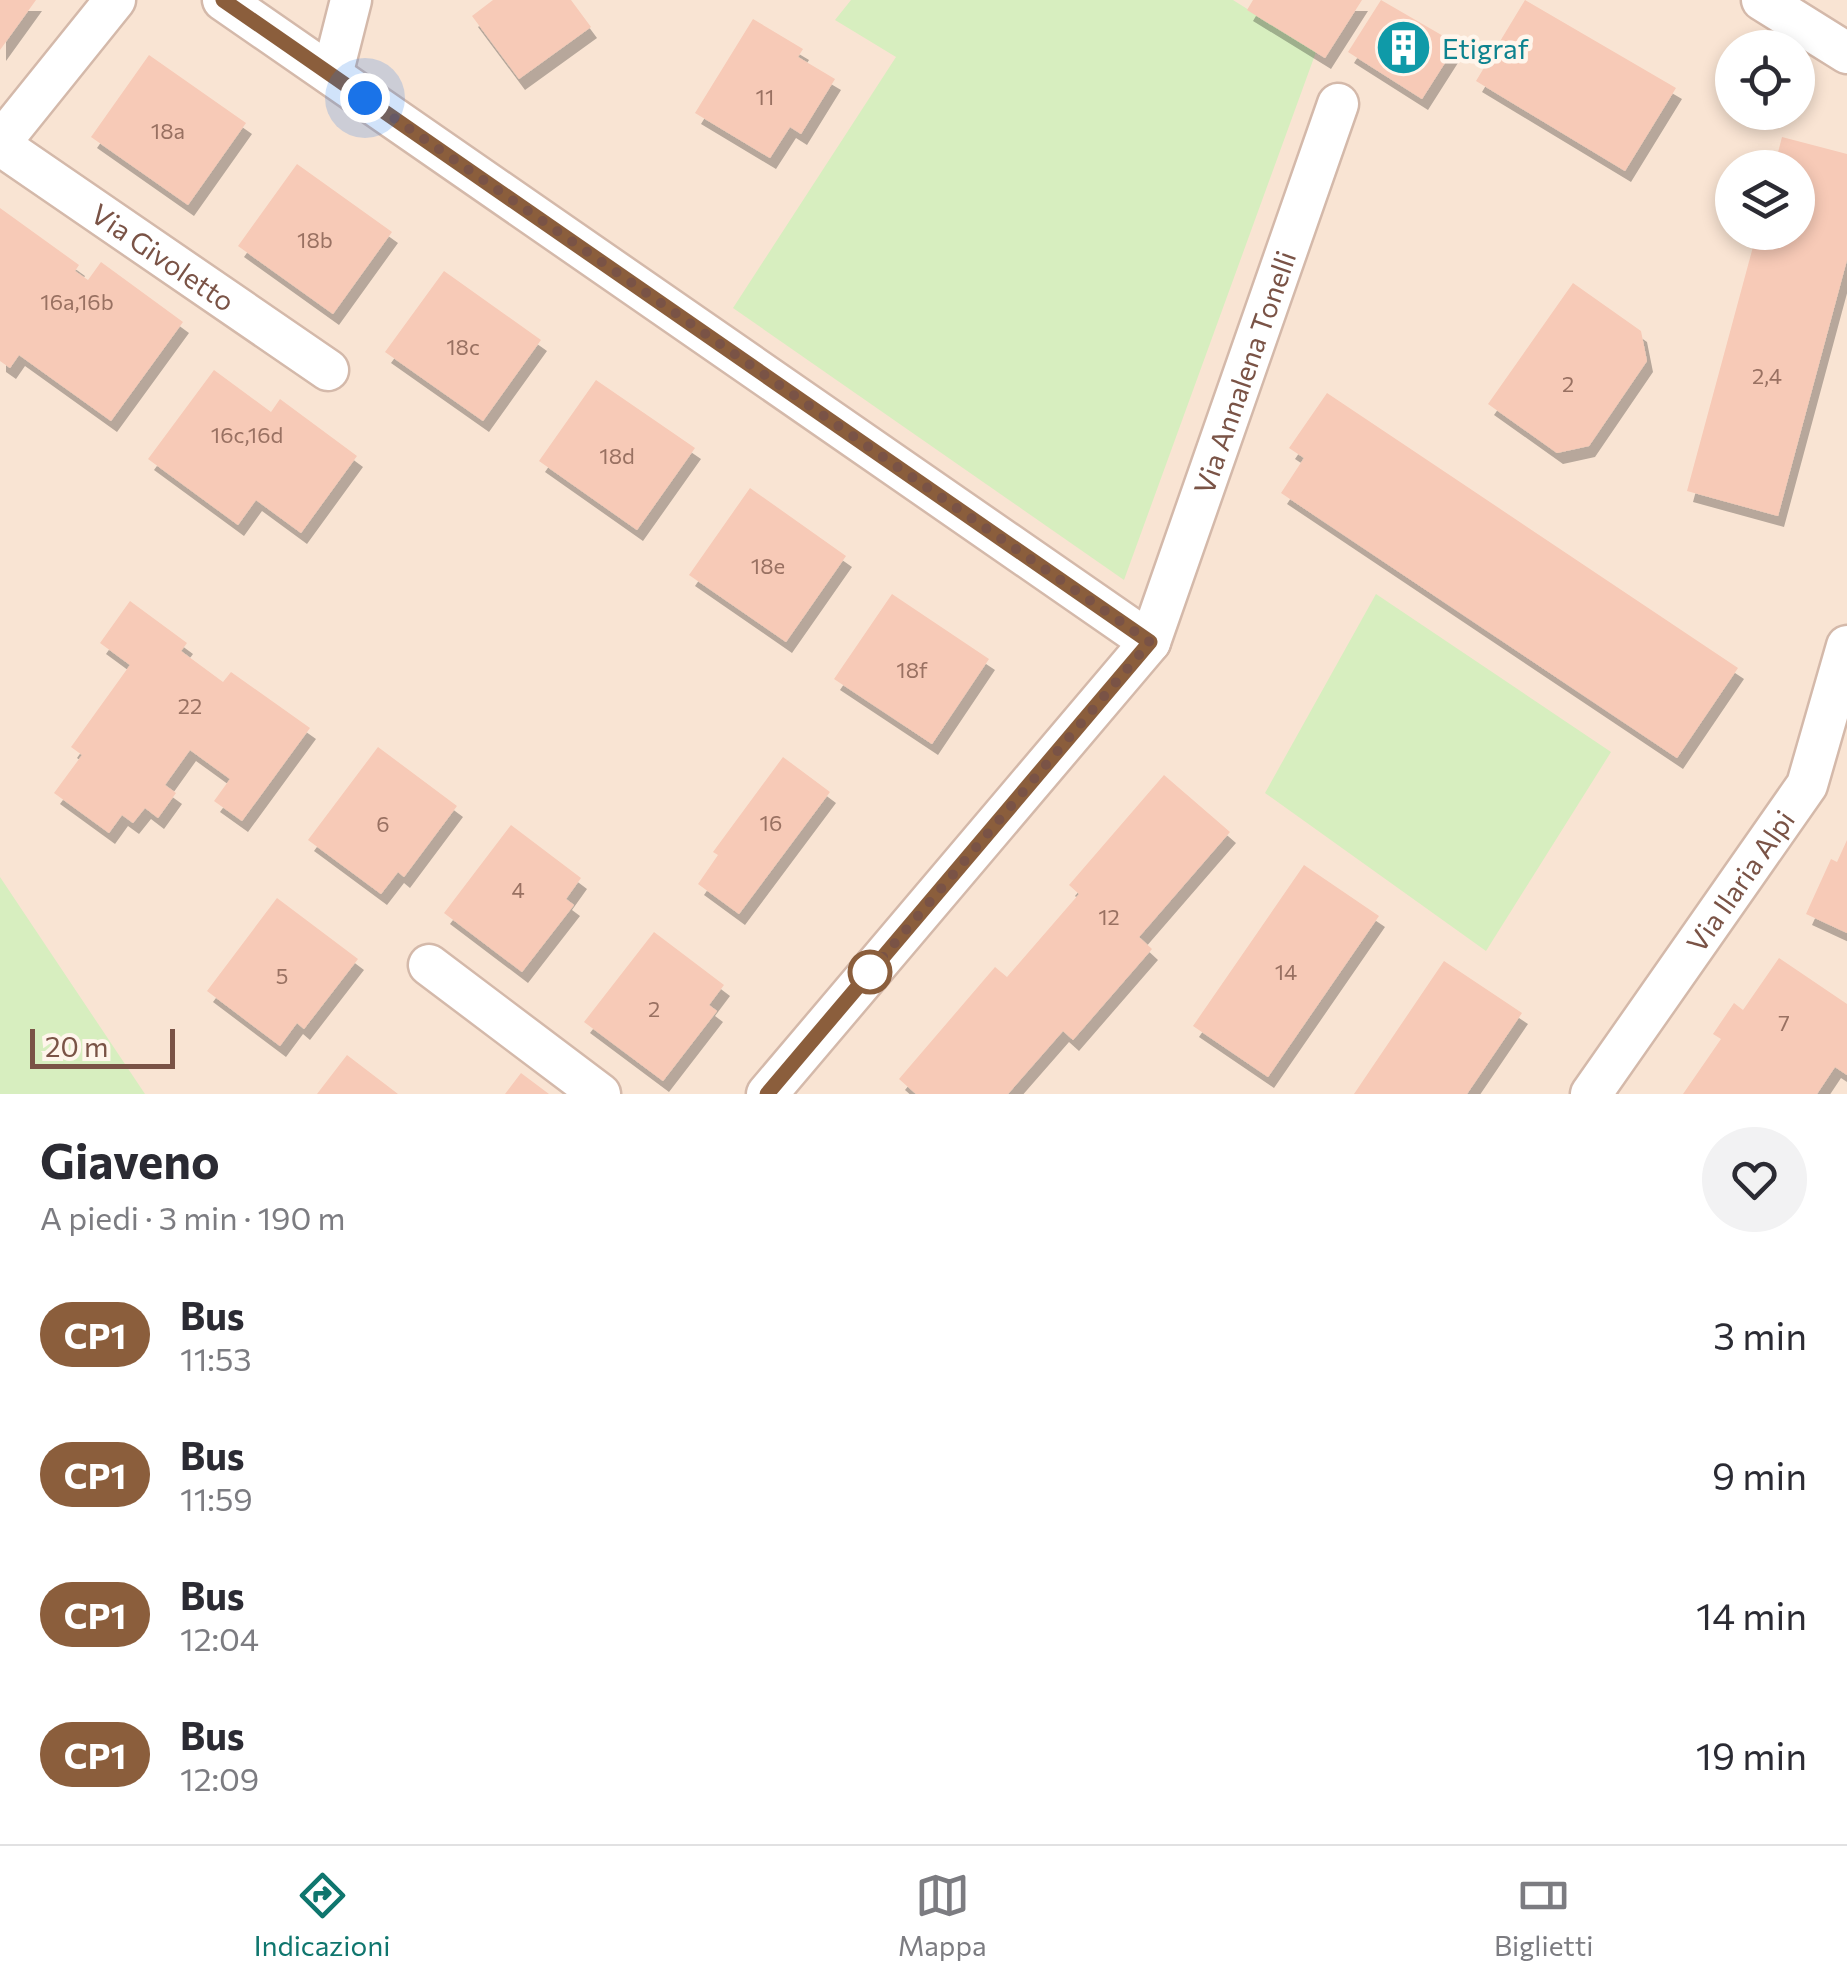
<!DOCTYPE html>
<html lang="it">
<meta charset="utf-8">
<style>
:root{--surface:#fff;--page:#f2f2f3;--text:#2b2b33;--muted:#7c7c81;--line:#e1e1e2;--accent:#0f766e}
body{margin:0;font-family:Commissioner,sans-serif;background:var(--page);color:var(--text);height:100vh;display:flex;flex-direction:column;font-size:38px;white-space:nowrap}
*{box-sizing:border-box;margin:0}
p{font-size:32px;color:var(--muted)}
.icon{flex:none;width:55px;height:55px;fill:none;stroke:currentColor;stroke-width:2;stroke-linecap:round;stroke-linejoin:round}
.map{position:relative;height:1094px;overflow:hidden}
.drawer{display:flex;flex-direction:column;background:var(--surface);flex:1}
.drawer>*{flex:none}
.badge{padding:0 20px;border-radius:32px;font-size:35px;line-height:65px}
.fabs{position:absolute;left:1715px;top:30px;display:grid;gap:20px}
.fabs a{display:grid;place-items:center;width:100px;height:100px;border-radius:50%;background:var(--surface);box-shadow:0 5px 15px #0003;font-size:50px}
.scale{position:absolute;left:30px;bottom:25px;width:145px;box-sizing:border-box;padding-left:10px;border:5px solid #7a5346;border-top:0;font-size:28px;line-height:35px;white-space:nowrap;color:#7a5346;-webkit-text-stroke:8px #fff5eb;paint-order:stroke}
.you{position:absolute;width:50px;height:50px;margin:-25px;border:8px solid #fff;border-radius:50%;background:#1a73e8;box-shadow:0 0 0 15px #1a73e833}
.map>.badge{position:absolute;translate:-50% -50%;box-shadow:0 0 0 5px #fff}
.round{display:grid;place-items:center;flex:none;width:105px;height:105px;border-radius:52px;background:var(--page)}
.overview{display:flex;align-items:center;justify-content:space-between;height:170px;padding:0 40px}
h1{font-size:48px;font-weight:700;line-height:75px}
ul{padding:0;list-style:none}
li{display:flex;align-items:center;gap:30px;height:140px;padding:0 40px}
li div{flex:1}
li b{display:block;font-size:38px}
li em{font-style:normal}
li .badge{min-width:110px;font-weight:700;text-align:center}
.tabs{display:flex;justify-content:space-around;align-items:center;height:140px;border-top:2px solid var(--line);background:var(--surface);font-size:28px;color:var(--muted)}
.tabs a{display:grid;justify-items:center;gap:5px}
.tabs .current{color:var(--accent)}
.map>svg:first-child{display:block}
.residential{fill:#f9e4d3;fill-rule:evenodd}
.green{fill:#d7eebf}
.building{fill:#f7cab7;filter:url(#shadow)}
.lines{fill:none;stroke-linecap:round;stroke-linejoin:round}
.minor-casing{stroke:#d4b9aa;stroke-width:45}
.minor{stroke:#fff;stroke-width:40}
.line-casing{stroke:#fff;stroke-width:22}
.line{stroke:#8b5e3c;stroke-width:15}
.walk{stroke:#7a5346;stroke-width:10;stroke-dasharray:0 18}
.stop-dot{fill:#fff;stroke:#8b5e3c;stroke-width:5}
.labels{text-anchor:middle;dominant-baseline:central;stroke-width:9;stroke-linejoin:round;paint-order:stroke}
.number-label{font-size:22px;fill:#997162}
.culture-label{font-size:28px;fill:#0d838f;stroke:#fff5eb;text-anchor:start}
.street-label{font-size:28px;fill:#7a5346;stroke:#fff5eb}
</style>
<div class="map">
<svg width="1847" height="1094" viewBox="0 0 1847 1094">
<defs>
<filter id="shadow"><feDropShadow dx="6" dy="11" stdDeviation="0" flood-color="#0004"/></filter>
</defs>
<rect width="100%" height="100%" fill="#fff1e3"/>
<path class="residential" d="M0,0H1847V1094H0ZM1732,48H1798V112H1732ZM1732,168H1798V232H1732Z"/>
<path class="green" d="M851,0H1233L1316,52L1124,580L733,308L896,57L835,20Z
M1376,594L1611,752L1486,951L1265,793Z
M0,877L145,1094H0Z"/>
<path class="building" d="M0,0H36L0,50Z
M493,0H571L591,27L519,79L472,16Z
M1253,0H1362L1325,58L1247,10Z
M1381,0L1457,44L1422,99L1348,52Z
M1525,0L1676,88L1625,171L1476,81Z
M753,19L803,49L798,57L835,79L801,134L790,127L770,158L695,113Z
M149,55L246,123L188,205L91,137Z
M1782,137L1847,154V260L1778,516L1687,491L1757,232H1798V168H1774Z
M297,164L392,232L333,314L238,246Z
M0,208L79,265L75,271L88,280L101,262L183,322L111,421L19,355L10,368L0,361Z
M444,271L541,340L483,421L385,352Z
M1573,283L1641,331L1647,361L1589,446L1557,453L1488,404Z
M214,370L271,412L280,399L357,456L301,533L256,500L238,525L148,459Z
M596,380L695,448L637,530L539,461Z
M1327,393L1738,668L1677,758L1281,493L1304,458L1289,448Z
M750,488L846,556L786,642L689,575Z
M892,594L989,659L932,744L834,679Z
M130,601L187,643L181,651L223,682L231,672L310,728L242,821L214,801L230,779L190,750L165,785L176,793L158,818L145,808L133,823L122,815L109,833L54,793L82,755L71,747L130,665L100,643Z
M378,747L457,806L404,877L398,872L381,894L308,840Z
M783,757L830,792L739,914L698,884L718,855L713,852Z
M1164,775L1230,832L1139,937L1152,949L1073,1040L1063,1031L1008,1094H916L899,1079L995,967L1007,977L1079,894L1069,885Z
M511,825L581,878L566,899L574,905L522,972L444,913Z
M1847,840V933L1806,914L1831,859L1837,862Z
M1304,865L1379,916L1268,1077L1193,1026Z
M277,898L358,959L304,1029L297,1023L280,1046L207,991Z
M654,932L724,985L709,1005L717,1011L663,1081L584,1022Z
M1779,958L1847,1004V1075L1835,1067L1817,1094H1683L1721,1039L1713,1034L1734,1003L1743,1010Z
M1444,961L1522,1013L1467,1094H1354Z
M347,1055L398,1094H317Z
M521,1073L549,1094H505Z"/>
<g class="lines">
<defs>
<g id="minor">
<path d="M223,0L1150,642"/>
<path d="M1762,0L1847,53"/>
<path d="M332,75L351,0"/>
<path d="M0,143L115,0"/>
<path id="s1" d="M0,145L328,370"/>
<path d="M429,965L600,1094"/>
<path id="s2" d="M767,1094L1150,642L1338,104"/>
<path id="s3" d="M1591,1094L1807,785L1847,646"/>
</g>
</defs>
<use href="#minor" class="minor-casing"/>
<use href="#minor" class="minor"/>
</g>
<g class="lines">
<defs>
<path id="line" d="M223,0L1150,642L767,1094"/>
</defs>
<use href="#line" class="line-casing"/>
<use href="#line" class="line"/>
<path class="walk" d="M365,98L1150,642L867,976L870,972"/>
</g>
<defs>
<symbol id="building-disc" viewBox="-11 -11 22 22"><circle r="9.5" fill="#0f9aa8" stroke="#fff5eb"/><path d="M-4-6H4V6H1V3H-1V6H-4ZM-2.5-4.3h1.7v1.8h-1.7ZM.8-4.3h1.7v1.8H.8ZM-2.5-1h1.7V.8h-1.7ZM.8-1h1.7V.8H.8Z" fill="#fff"/></symbol>
</defs>
<g fill-rule="evenodd">
<use href="#building-disc" x="1372" y="16" width="63" height="63"/>
</g>
<circle class="stop-dot" cx="870" cy="972" r="20"/>
<g class="labels">
<g class="number-label">
<text x="765" y="96">11</text>
<text x="168" y="130">18a</text>
<text x="315" y="239">18b</text>
<text x="77" y="301">16a,16b</text>
<text x="463" y="346">18c</text>
<text x="1767" y="375">2,4</text>
<text x="1568" y="383">2</text>
<text x="247" y="434">16c,16d</text>
<text x="617" y="455">18d</text>
<text x="768" y="565">18e</text>
<text x="912" y="669">18f</text>
<text x="190" y="705">22</text>
<text x="771" y="822">16</text>
<text x="383" y="823">6</text>
<text x="518" y="889">4</text>
<text x="1109" y="916">12</text>
<text x="1286" y="971">14</text>
<text x="282" y="975">5</text>
<text x="654" y="1008">2</text>
<text x="1784" y="1022">7</text>
</g>
<g class="culture-label">
<text x="1442" y="48">Etigraf</text>
</g>
<g class="street-label">
<text stroke="none"><textPath href="#s1" startOffset="198">Via Givoletto</textPath></text>
<text stroke="none"><textPath href="#s2" startOffset="878">Via Annalena Tonelli</textPath></text>
<text stroke="none"><textPath href="#s3" startOffset="260">Via Ilaria Alpi</textPath></text>
</g>
</g>
</svg>
<div class="fabs">
<a><svg class="icon" aria-label="locate" viewBox="0 0 24 24"><circle cx="12" cy="12" r="6"/><path d="M12 2v4M12 18v4M2 12h4M18 12h4"/></svg></a>
<a><svg class="icon" aria-label="layers" viewBox="0 0 24 24"><path d="M12 4l9 5-9 5-9-5zM3 14l9 5 9-5"/></svg></a>
</div>
<div class="scale">20 m</div>
<div class="you" style="left:365px;top:98px"></div>
</div>
<section class="drawer">
<div class="overview"><div><h1>Giaveno</h1><p>A piedi · 3 min · 190 m</p></div><a class="round"><svg class="icon" aria-label="heart" viewBox="0 0 24 24"><path d="M12 20l-8-8c-3-5 5-10 8-4 3-6 11-1 8 4z"/></svg></a></div>
<ul>
<li><span class="badge" style="background:#8b5e3c;color:#fff">CP1</span><div><b>Bus</b><p>11:53</p></div><em>3 min</em></li>
<li><span class="badge" style="background:#8b5e3c;color:#fff">CP1</span><div><b>Bus</b><p>11:59</p></div><em>9 min</em></li>
<li><span class="badge" style="background:#8b5e3c;color:#fff">CP1</span><div><b>Bus</b><p>12:04</p></div><em>14 min</em></li>
<li><span class="badge" style="background:#8b5e3c;color:#fff">CP1</span><div><b>Bus</b><p>12:09</p></div><em>19 min</em></li>
</ul>
</section>
<nav class="tabs">
<a class="current"><svg class="icon" aria-label="directions" viewBox="0 0 24 24"><path d="M12 3l9 9-9 9-9-9zM9 14v-3h6M13 9l2 2-2 2"/></svg>Indicazioni</a>
<a><svg class="icon" aria-label="map" viewBox="0 0 24 24"><path d="M3 6l6-2 6 2 6-2v14l-6 2-6-2-6 2zM9 4v14M15 6v14"/></svg>Mappa</a>
<a><svg class="icon" aria-label="tickets" viewBox="0 0 24 24"><path d="M3 7h18v10H3zM15 7v10"/></svg>Biglietti</a>
</nav>
